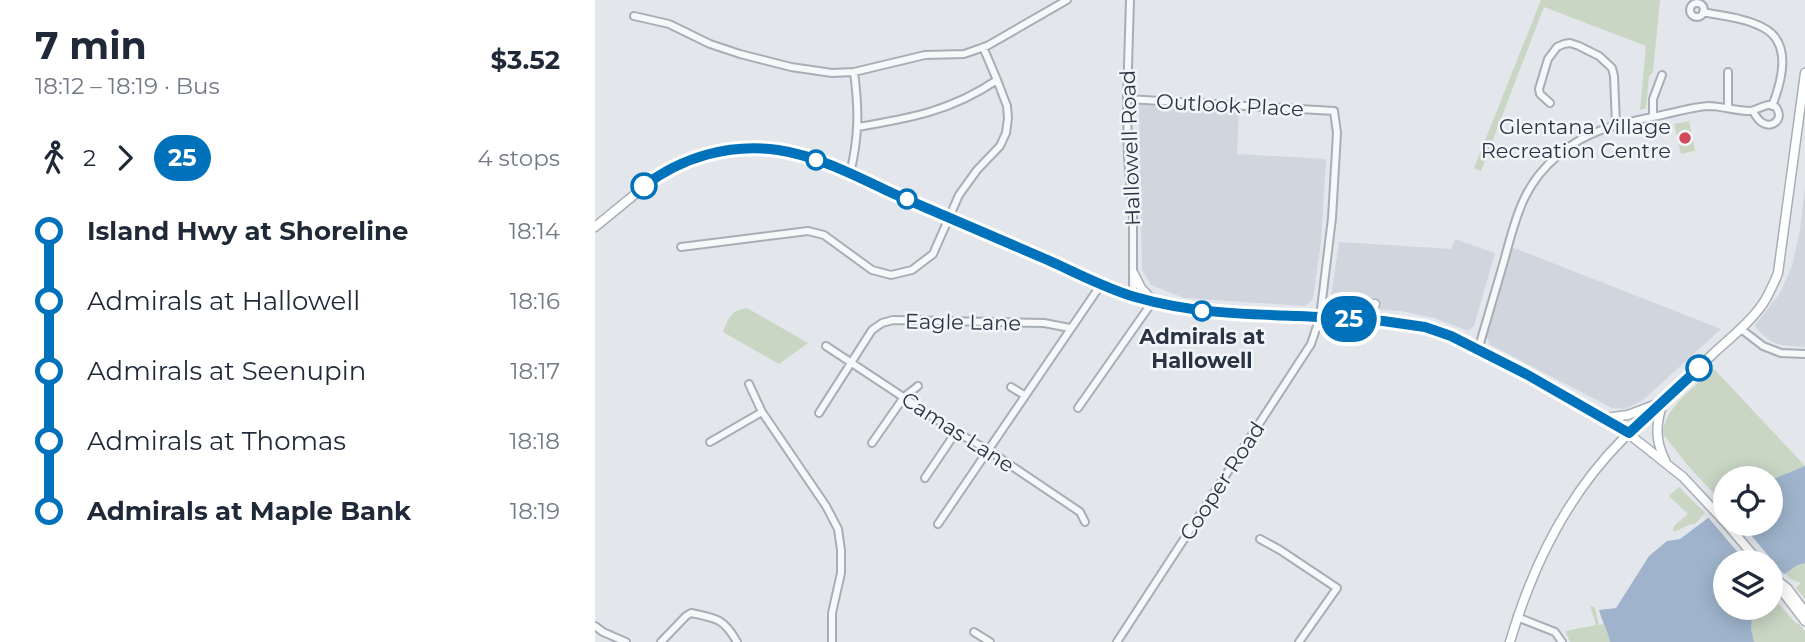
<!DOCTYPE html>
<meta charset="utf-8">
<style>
:root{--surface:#fff;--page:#f2f2f3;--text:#1f2937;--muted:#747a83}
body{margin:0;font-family:Montserrat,sans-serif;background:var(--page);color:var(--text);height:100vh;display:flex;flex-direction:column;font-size:26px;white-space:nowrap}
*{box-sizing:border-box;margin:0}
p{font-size:23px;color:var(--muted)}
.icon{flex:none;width:38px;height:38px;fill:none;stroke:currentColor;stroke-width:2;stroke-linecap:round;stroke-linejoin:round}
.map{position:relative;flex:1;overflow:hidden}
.side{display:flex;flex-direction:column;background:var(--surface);width:595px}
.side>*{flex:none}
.badge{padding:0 14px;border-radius:23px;font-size:24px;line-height:46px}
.controls{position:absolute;left:1118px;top:466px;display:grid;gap:14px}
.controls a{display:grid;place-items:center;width:70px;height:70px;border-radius:50%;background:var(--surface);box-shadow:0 4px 18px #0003;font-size:35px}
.map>.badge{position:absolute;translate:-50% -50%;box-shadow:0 0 0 4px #fff}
.legs{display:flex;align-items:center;gap:10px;height:77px;padding:0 35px;font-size:23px}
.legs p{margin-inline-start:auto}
.overview{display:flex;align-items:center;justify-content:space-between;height:119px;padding:0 35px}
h1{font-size:38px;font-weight:700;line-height:52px}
ul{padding:0 35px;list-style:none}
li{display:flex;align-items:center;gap:24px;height:70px;font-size:26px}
li i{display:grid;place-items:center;width:10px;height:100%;margin:0 9px;background:currentColor}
li i::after{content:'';width:18px;height:18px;margin:-9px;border:5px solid;border-radius:50%;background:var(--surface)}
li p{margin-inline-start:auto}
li:first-child i{background:linear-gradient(#0000 50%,currentColor 0)}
li:last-child i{background:linear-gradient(currentColor 50%,#0000 0)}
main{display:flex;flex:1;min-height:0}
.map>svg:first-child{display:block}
.built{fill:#d1d6de}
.green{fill:#c9d6c4}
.water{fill:#9fb4cc}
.pier{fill:#e3e7ec}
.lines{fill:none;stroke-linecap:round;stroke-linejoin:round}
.minor-casing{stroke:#a8aeb6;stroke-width:10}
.secondary-casing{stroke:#a8aeb6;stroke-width:11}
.minor{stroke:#f6f8fa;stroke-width:6}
.secondary{stroke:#fff;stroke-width:8}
.line-1-casing{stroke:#fff;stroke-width:16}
.line-1{stroke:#0072bc;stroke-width:10}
.poi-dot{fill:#d0495c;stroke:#f3f6f9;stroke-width:2.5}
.stop-1-dot{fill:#fff;stroke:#0072bc;stroke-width:3.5}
.labels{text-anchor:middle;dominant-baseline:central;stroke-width:5;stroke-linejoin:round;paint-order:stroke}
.street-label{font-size:21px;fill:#2b3444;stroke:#f3f6f9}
.poi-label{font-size:21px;fill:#2b3444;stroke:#f3f6f9;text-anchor:end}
.stop-label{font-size:21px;font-weight:bold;fill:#2b3444;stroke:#f3f6f9}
</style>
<main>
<section class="side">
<div class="overview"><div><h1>7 min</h1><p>18:12 – 18:19 · Bus</p></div><b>$3.52</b></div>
<div class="legs"><svg class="icon" aria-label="walk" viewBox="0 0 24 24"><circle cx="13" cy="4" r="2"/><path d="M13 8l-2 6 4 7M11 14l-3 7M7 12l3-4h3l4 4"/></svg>2<svg class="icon" aria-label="forward" viewBox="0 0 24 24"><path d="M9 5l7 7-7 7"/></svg><b class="badge" style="background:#0072bc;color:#fff">25</b><p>4 stops</p></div>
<ul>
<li><i style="color:#0072bc"></i><b>Island Hwy at Shoreline</b><p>18:14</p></li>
<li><i style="color:#0072bc"></i><span>Admirals at Hallowell</span><p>18:16</p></li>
<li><i style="color:#0072bc"></i><span>Admirals at Seenupin</span><p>18:17</p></li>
<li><i style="color:#0072bc"></i><span>Admirals at Thomas</span><p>18:18</p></li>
<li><i style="color:#0072bc"></i><b>Admirals at Maple Bank</b><p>18:19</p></li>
</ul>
</section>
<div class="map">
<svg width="1210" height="642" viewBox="0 0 1210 642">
<rect width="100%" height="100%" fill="#e3e7ec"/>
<path class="built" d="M544,105L644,110L642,154L731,159L726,241L718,299L710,306L589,298L556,285L547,270Z
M1210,187V347L1187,345L1177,342L1169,336L1161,328L1160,325L1185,293L1197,266L1205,230Z
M860,239L900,253L879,326L873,331L839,318L806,311L745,307L736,297L744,242L856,249Z
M917,248L922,249L1126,329L1047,401L1029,409L1017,408L894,344L892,336Z"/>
<path class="green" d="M946,0H1065L1058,72L1054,76L1051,108L1045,110L1051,46L949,7L886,171L879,168Z
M1094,121L1100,151L1086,154L1079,124Z
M152,308L213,343L184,364L128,332C134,318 135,311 152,308Z
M1119,369L1210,466L1176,480V478H1130V499L1126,501L1094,467L1068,434C1069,407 1101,386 1119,369Z
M1084,487L1110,513L1100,524C1091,524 1086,531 1078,531L1079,526L1093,514L1074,496Z
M1210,563V599L1201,588L1206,583L1194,578L1191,574L1195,569Z
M1176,591L1183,599L1181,601L1200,622L1205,625L1210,631V642H1159L1156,628L1158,607H1176Z
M995,605L1000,608L1004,625L1009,624L1012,628L1015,642H975L970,631L1001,625Z"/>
<path class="water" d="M1210,466V563C1197,566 1192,574 1181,580L1176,562H1130V607H1158L1156,628L1159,642H1015C1013,630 1007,622 1004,610L1021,608L1054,556L1072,541L1085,539L1113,518L1126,501L1130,499V523H1176V480Z"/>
<path class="pier" d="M1123,498L1130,506V523H1146L1192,578L1176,584V562H1151L1111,515Z"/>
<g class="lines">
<defs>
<path id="minor" d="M535,0L532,99L533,157L538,215V296
M1095 10a7 7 0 1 1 14 0a7 7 0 1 1-14 0Z
M1108,12C1127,16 1150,18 1167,27C1198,42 1187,81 1177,106
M39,16L74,24L115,44L145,54L196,67L237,73L259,72L330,55L369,54L392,46L472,0
M955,103L945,94L944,89L953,59L962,47L969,44L975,43L984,46L1004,56L1017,68L1019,76L1021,125
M1133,107V72
M1058,117V99L1067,75
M263,127C316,118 356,111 402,80L388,47
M255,174C264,136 264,110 259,72
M86,247L213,231L229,235L277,270L296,275L317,270L338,254L364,195L382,170L405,146L411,133L413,118L412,106L402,80
M1146,329L1168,346L1186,353L1210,354
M231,346L361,432L393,450L485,512L490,522
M883,350C891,322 899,295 907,268C914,244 919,219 930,197C945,166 976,140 1009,129C1029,122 1050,119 1071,114C1085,111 1099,107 1113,106C1127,106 1141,111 1155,111C1163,111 1178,97 1183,111C1187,121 1176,128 1168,123C1164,121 1160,115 1158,111
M154,384L167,412L231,506L243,529L246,550V573L237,613V642
M416,387L429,395
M483,408L558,301
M224,413L277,330L287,323L298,320L449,323L475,328
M115,442L167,412
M277,443L309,397L323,386
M330,478L361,432
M343,524L507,283
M665,539L685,550L742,588L704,642
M922,617L960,632L967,642
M0,626L8,632L31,642
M379,632L395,642
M66,642L91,616L96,613C122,618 129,619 142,642
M522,642L716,344L725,317L737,218L742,133L739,111L532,99"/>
<path id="secondary" d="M0,227L61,177L88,162L128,151L157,148L184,150L215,158L255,174L370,225L538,296L578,307L627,313L788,321L830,327L855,336L931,374L1025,427L1088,477L1130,522
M539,274L546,288L558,301
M769,320L780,304
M1067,405C1061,424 1060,441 1070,460
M1010,418L1033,415L1062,404
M1131,523L1164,562
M1176,577L1210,621
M1182,580L1192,588L1210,612
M915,642C937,567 972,495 1028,439C1058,409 1090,381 1121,351C1138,336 1161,317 1172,297C1176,289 1180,281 1183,273L1210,73"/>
</defs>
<use href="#minor" class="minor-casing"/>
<use href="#secondary" class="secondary-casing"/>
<use href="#minor" class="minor"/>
<use href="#secondary" class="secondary"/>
</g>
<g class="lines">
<defs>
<path id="line-1" d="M49,186C87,157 135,143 183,150C223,156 261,176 297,193C347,215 397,236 448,258C478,271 509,288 540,297C596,313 646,314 703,316C731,317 759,319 788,321L830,327L856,336L931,374L1034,433L1104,368"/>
</defs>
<use href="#line-1" class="line-1-casing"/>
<use href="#line-1" class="line-1"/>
</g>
<circle class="poi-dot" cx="1090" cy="138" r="7"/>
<g class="stop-1-dot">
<circle cx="221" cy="160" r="9"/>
<circle cx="49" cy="186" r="12"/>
<circle cx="312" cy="199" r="9"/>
<circle cx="607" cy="311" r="9"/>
<circle cx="1104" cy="368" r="12"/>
</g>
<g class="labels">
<g class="street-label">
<text transform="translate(635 105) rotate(3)">Outlook Place</text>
<text transform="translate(535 148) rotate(-92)">Hallowell Road</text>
<text transform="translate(368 322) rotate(1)">Eagle Lane</text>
<text transform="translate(363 432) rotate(33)">Camas Lane</text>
<text transform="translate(627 481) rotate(-57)">Cooper Road</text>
</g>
<g class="poi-label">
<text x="1076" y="126">Glentana Village<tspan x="1076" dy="24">Recreation Centre</tspan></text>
</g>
<g class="stop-label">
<text x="607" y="336">Admirals at<tspan x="607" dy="24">Hallowell</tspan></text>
</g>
</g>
</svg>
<div class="controls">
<a><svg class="icon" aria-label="locate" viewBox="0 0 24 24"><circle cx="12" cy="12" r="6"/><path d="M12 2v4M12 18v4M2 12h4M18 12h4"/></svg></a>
<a><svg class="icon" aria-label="layers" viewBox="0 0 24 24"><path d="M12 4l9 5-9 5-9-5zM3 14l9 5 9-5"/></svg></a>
</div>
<b class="badge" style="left:754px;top:319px;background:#0072bc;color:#fff">25</b>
</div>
</main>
